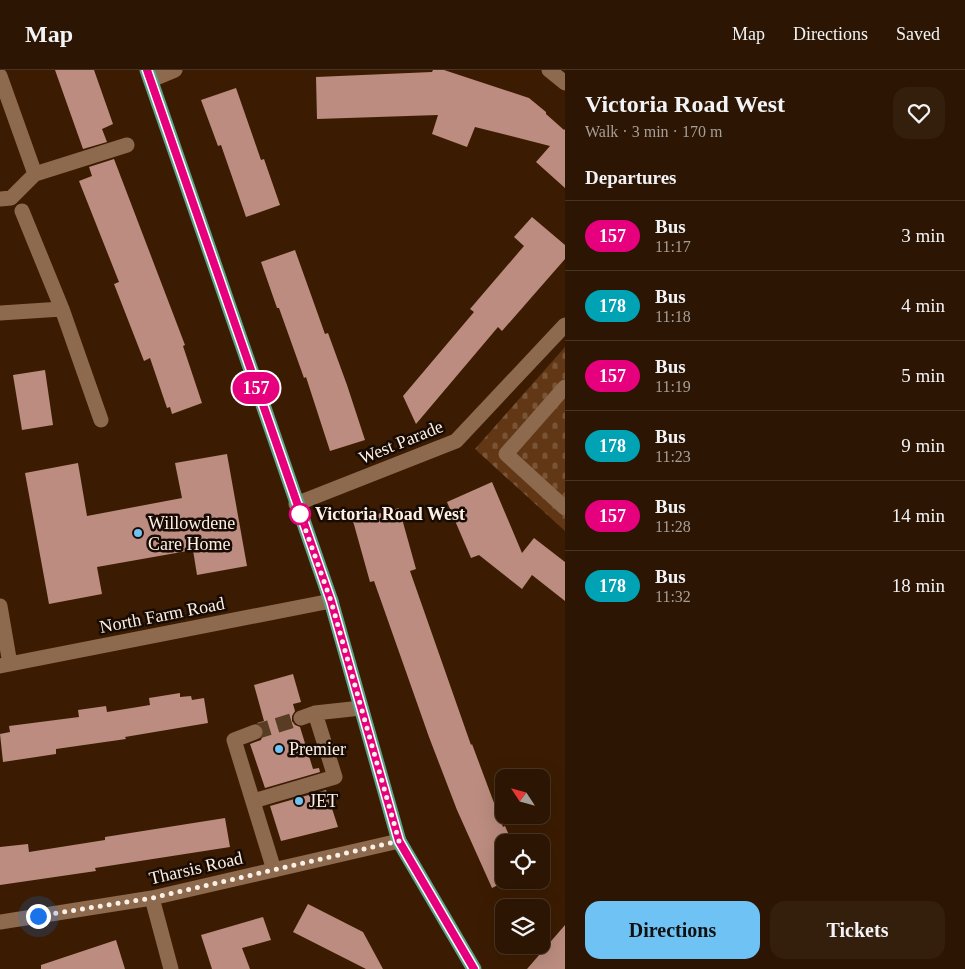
<!DOCTYPE html>
<meta charset="utf-8">
<style>
:root{--surface:#2c1502;--page:#341e0c;--text:#f1f3f6;--muted:#a69f99;--line:#483424;--accent:#6fc2f4}
body{margin:0;font-family:"Times New Roman",serif;background:var(--page);color:var(--text);height:100vh;display:flex;flex-direction:column;font-size:19px;white-space:nowrap}
*{box-sizing:border-box;margin:0}
p{font-size:16px;color:var(--muted)}
.icon{flex:none;width:28px;height:28px;fill:none;stroke:currentColor;stroke-width:2;stroke-linecap:round;stroke-linejoin:round}
.map{position:relative;flex:1;overflow:hidden}
.drawer{display:flex;flex-direction:column;background:var(--surface);width:400px}
.drawer>*{flex:none}
.badge{padding:0 10px;border-radius:16px;font-size:18px;line-height:32px}
.needle{width:32px;rotate:306deg}
.controls{position:absolute;left:495px;top:699px;display:grid;gap:10px}
.controls a{display:grid;place-items:center;width:55px;height:55px;border-radius:10px;background:var(--surface);box-shadow:0 5px 20px #0002,0 0 0 1px var(--line);font-size:25px}
.you{position:absolute;width:25px;height:25px;margin:-12px;border:4px solid #fff;border-radius:50%;background:#1a73e8;box-shadow:0 0 0 8px #1a73e833}
.map>.badge{position:absolute;translate:-50% -50%;box-shadow:0 0 0 2px #fff}
h2{padding:0 20px;font-size:19px;line-height:45px}
.round{display:grid;place-items:center;flex:none;width:52px;height:52px;border-radius:15px;background:var(--page)}
.headline{display:flex;align-items:center;justify-content:space-between;height:85px;padding:0 20px}
h1{font-size:24px;font-weight:600;line-height:38px}
.primary-button{display:flex;gap:10px;margin-top:auto;padding:10px 20px}
.primary-button a{flex:1;height:58px;border-radius:15px;background:var(--accent);color:#111;font-size:20px;font-weight:600;line-height:58px;text-align:center}
.primary-button a+a{background:var(--page);color:var(--text)}
ul{padding:0;list-style:none}
li{display:flex;align-items:center;gap:15px;height:70px;padding:0 20px;border-top:1px solid var(--line)}
li div{flex:1}
li b{display:block;font-size:19px}
li em{font-style:normal}
li .badge{min-width:55px;font-weight:700;text-align:center}
header{display:flex;align-items:center;gap:30px;box-sizing:border-box;height:70px;padding:0 25px;background:var(--surface);border-bottom:1px solid var(--line)}
header strong{font-size:24px}
nav{display:flex;gap:28px;margin-inline-start:auto;font-size:18px}
main{display:flex;flex:1;min-height:0}
.map>svg:first-child{display:block}
.cemetery{fill:url(#cemetery-stones)}
.building{fill:#bb8c7f}
.lines{fill:none;stroke-linecap:round;stroke-linejoin:round}
.minor-tunnel{stroke:#583c24;stroke-width:15;stroke-dasharray:15 8;stroke-linecap:butt}
.minor{stroke:#8d694e;stroke-width:15}
.major{stroke:#5ca287;stroke-width:15}
.line-casing{stroke:#fff;stroke-width:11}
.line{stroke:#e6007e;stroke-width:8}
.walk{stroke:#fdf0e7;stroke-width:5;stroke-dasharray:0 9}
.stop-dot{fill:#fff;stroke:#e6007e;stroke-width:2.5}
.poi-dot{fill:#6fc2f4;stroke:#180b03;stroke-width:2}
.labels{text-anchor:middle;dominant-baseline:central;stroke-width:5;stroke-linejoin:round;paint-order:stroke}
.street-label{font-size:18px;fill:#fdf0e7;stroke:#180b03}
.stop-label{font-size:18px;font-weight:bold;fill:#fdf0e7;stroke:#180b03;text-anchor:start}
.poi-label{font-size:18px;fill:#fdf0e7;stroke:#180b03;text-anchor:start}
</style>
<header>
<strong>Map</strong>
<nav><a>Map</a><a>Directions</a><a>Saved</a></nav>
</header>
<main>
<div class="map">
<svg width="565" height="899" viewBox="0 0 565 899">
<defs>
<pattern id="cemetery-stones" width="16" height="16" patternUnits="userSpaceOnUse" patternTransform="scale(1.25)"><rect width="16" height="16" fill="#613715"/><path d="M2 7V4a2 2 0 0 1 4 0v3zM10 15v-3a2 2 0 0 1 4 0v3z" fill="#795437"/></pattern>
</defs>
<rect width="100%" height="100%" fill="#3b1c02"/>
<path class="cemetery" d="M565,277V461L475,379Z"/>
<path class="building" d="M55,0H94L113,54L102,59L107,72L83,79Z
M433,0H444L529,28L546,42V44L564,60L565,59V118L536,92L550,76L475,57L467,77L432,64L438,45L317,49L316,7L432,2Z
M236,18L261,90L264,89L280,135L246,147L221,75L218,76L201,30Z
M114,89L185,275L183,276L202,333L172,344L170,337L167,338L150,288L144,291L114,214L119,212L79,111L92,106L89,97Z
M532,147L565,175V189L502,261L498,257L416,354L403,326L474,242L470,239L524,176L514,167Z
M295,180L325,264L328,263L347,315L365,370L330,381L306,307L304,308L279,238H277L261,192Z
M45,300L53,355L22,360L13,305Z
M227,384L247,496L197,505L193,480L97,497L102,524L49,534L25,403L78,393L87,446L182,428L175,393Z
M492,412L522,483L534,468L565,492V531L532,505L522,519L479,485L471,488L447,432Z
M399,438L416,499L410,501L471,675L472,674L503,757L505,756L512,772H504V810H508L492,818L457,740L429,667L374,511L370,512L353,451Z
M293,604L301,632L293,634L295,641L292,646V651L295,655L300,657L313,699L319,698L320,702L265,718L250,674L261,670L264,663V658L257,653L264,651L254,615Z
M180,623V627L191,626L192,630L204,628L208,653L125,667L126,669L56,679V684L3,692L0,664L10,662L9,656L79,647L78,640L106,636L107,642L150,635L149,628Z
M326,720L338,757L281,771L270,736Z
M225,748L230,777L95,798L96,801L0,815V777L28,774L29,782L105,770V767Z
M308,834L363,862L383,899H366L293,862Z
M263,847L271,870L242,878L250,899H212L201,865Z
M565,855V899H527Z
M116,870L125,899H41V895Z"/>
<g class="lines">
<path class="minor-tunnel" d="M255,662L301,648"/>
<path class="minor" d="M549,0L565,13
M0,6L35,104
M151,10L175,0
M0,129L11,128L35,104L127,75
M62,239L101,350
M0,243L62,239L22,141
M565,317L506,384L565,438
M296,434L456,371L565,255
M0,536L10,594
M0,596L331,531
M301,648L315,643L361,638
M255,662L234,670L274,800
M253,731L335,707L315,643
M152,828L171,899
M0,852L152,828L399,771"/>
<path class="major" d="M147,0L331,531L399,771L474,899"/>
</g>
<g class="lines">
<defs>
<path id="line" d="M147,0L331,531L399,771L474,899"/>
</defs>
<use href="#line" class="line-casing"/>
<use href="#line" class="line"/>
<path class="walk" d="M38,846L152,828L399,771L331,531L300,444"/>
</g>
<circle class="stop-dot" cx="300" cy="444" r="10"/>
<g class="poi-dot">
<circle cx="138" cy="463" r="5"/>
<circle cx="279" cy="679" r="5"/>
<circle cx="299" cy="731" r="5"/>
</g>
<g class="labels">
<g class="street-label">
<text transform="translate(401 372) rotate(-22)">West Parade</text>
<text transform="translate(162 545) rotate(-11)">North Farm Road</text>
<text transform="translate(196 798) rotate(-13)">Tharsis Road</text>
</g>
<g class="stop-label">
<text x="315" y="444">Victoria Road West</text>
</g>
<g class="poi-label">
<text x="148" y="453">Willowdene<tspan x="148" dy="21">Care Home</tspan></text>
<text x="289" y="679">Premier</text>
<text x="309" y="731">JET</text>
</g>
</g>
</svg>
<div class="controls">
<a><svg class="needle" viewBox="-14 -14 28 28"><path d="M0-13l5 13h-10z" fill="#e53935"/><path d="M0 13l5-13h-10z" fill="#a69f99"/></svg></a>
<a><svg class="icon" aria-label="locate" viewBox="0 0 24 24"><circle cx="12" cy="12" r="6"/><path d="M12 2v4M12 18v4M2 12h4M18 12h4"/></svg></a>
<a><svg class="icon" aria-label="layers" viewBox="0 0 24 24"><path d="M12 4l9 5-9 5-9-5zM3 14l9 5 9-5"/></svg></a>
</div>
<div class="you" style="left:38px;top:846px"></div>
<b class="badge" style="left:256px;top:318px;background:#e6007e;color:#fff">157</b>
</div>
<section class="drawer">
<div class="headline"><div><h1>Victoria Road West</h1><p>Walk · 3 min · 170 m</p></div><a class="round"><svg class="icon" aria-label="heart" viewBox="0 0 24 24"><path d="M12 20l-8-8c-3-5 5-10 8-4 3-6 11-1 8 4z"/></svg></a></div>
<h2>Departures</h2>
<ul>
<li><span class="badge" style="background:#e6007e;color:#fff">157</span><div><b>Bus</b><p>11:17</p></div><em>3 min</em></li>
<li><span class="badge" style="background:#00a3b4;color:#fff">178</span><div><b>Bus</b><p>11:18</p></div><em>4 min</em></li>
<li><span class="badge" style="background:#e6007e;color:#fff">157</span><div><b>Bus</b><p>11:19</p></div><em>5 min</em></li>
<li><span class="badge" style="background:#00a3b4;color:#fff">178</span><div><b>Bus</b><p>11:23</p></div><em>9 min</em></li>
<li><span class="badge" style="background:#e6007e;color:#fff">157</span><div><b>Bus</b><p>11:28</p></div><em>14 min</em></li>
<li><span class="badge" style="background:#00a3b4;color:#fff">178</span><div><b>Bus</b><p>11:32</p></div><em>18 min</em></li>
</ul>
<div class="primary-button"><a>Directions</a><a>Tickets</a></div>
</section>
</main>
